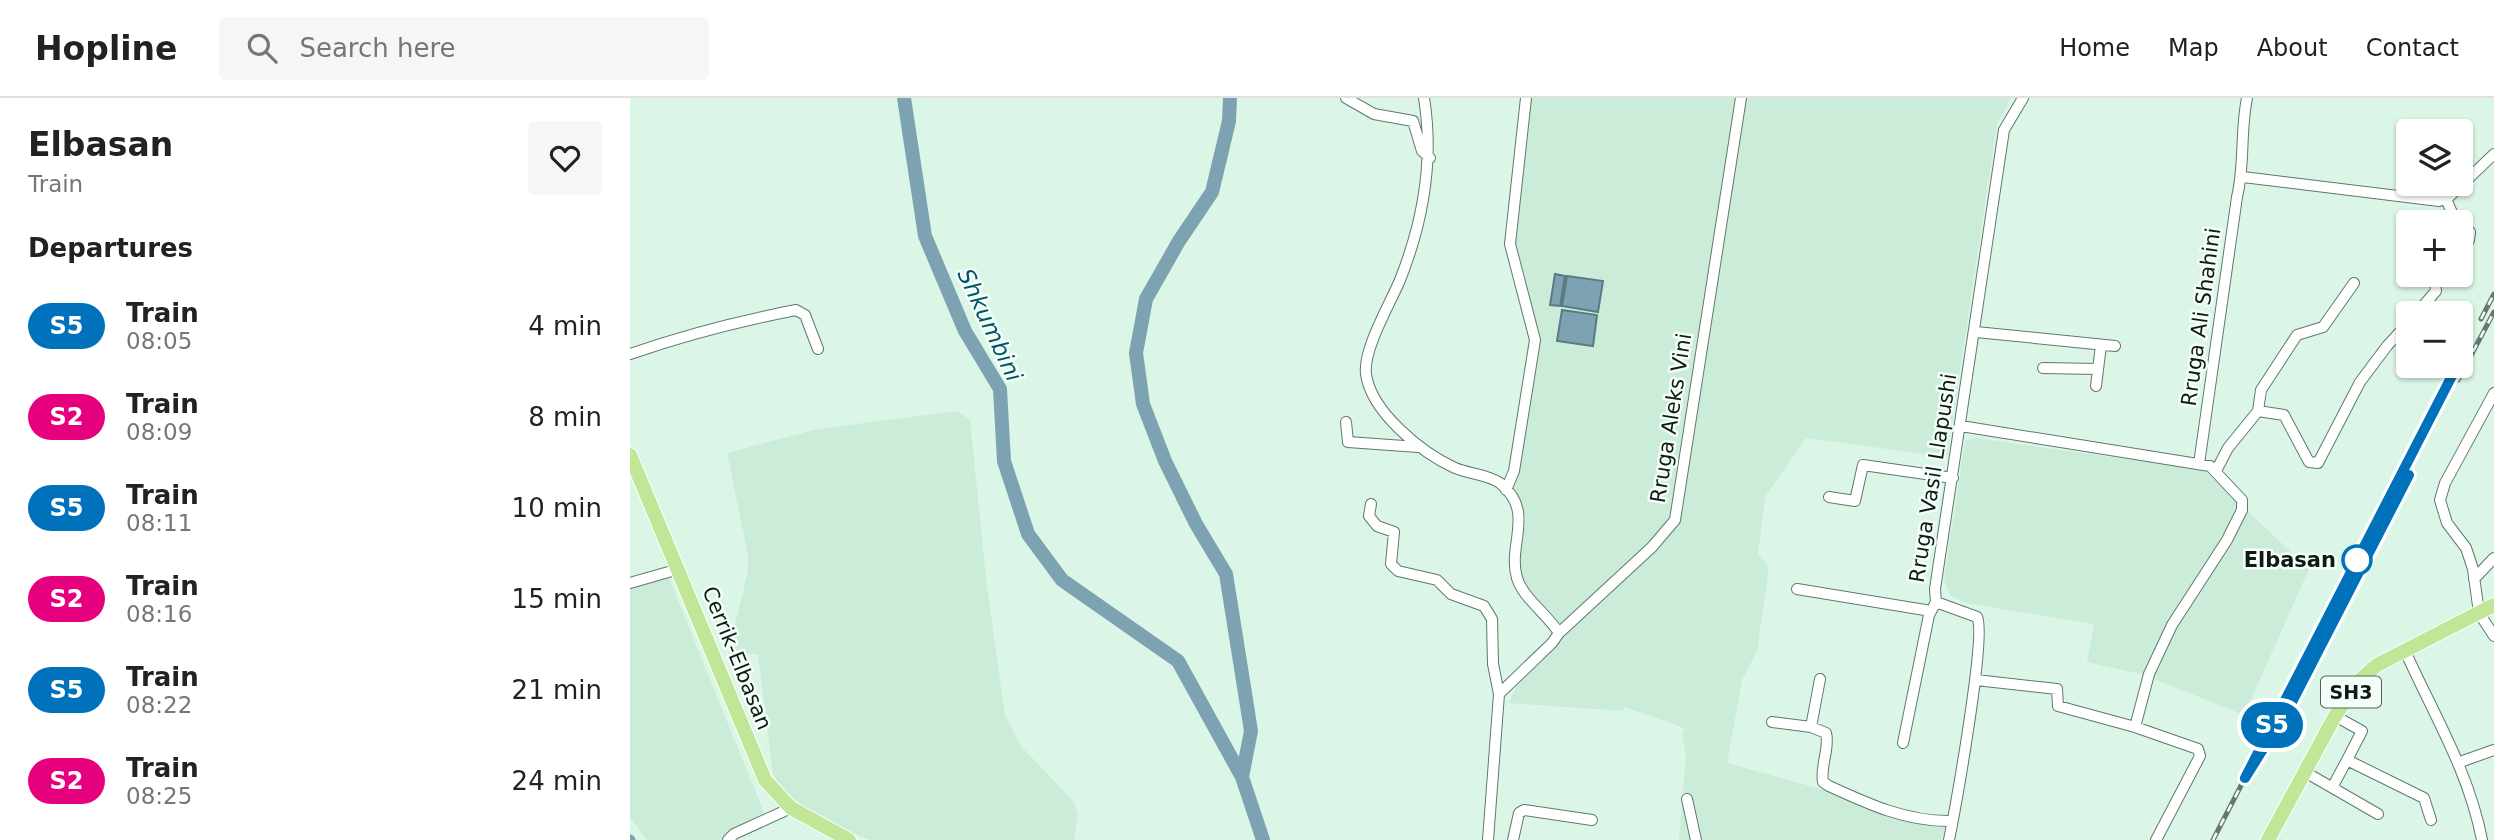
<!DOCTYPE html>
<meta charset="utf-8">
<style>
:root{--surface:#fff;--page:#f6f6f6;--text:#222;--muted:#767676;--line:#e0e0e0}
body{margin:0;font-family:"DejaVu Sans",sans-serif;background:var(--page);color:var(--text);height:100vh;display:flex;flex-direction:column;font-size:26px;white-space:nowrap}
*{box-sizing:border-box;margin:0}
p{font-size:23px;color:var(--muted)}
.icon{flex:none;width:38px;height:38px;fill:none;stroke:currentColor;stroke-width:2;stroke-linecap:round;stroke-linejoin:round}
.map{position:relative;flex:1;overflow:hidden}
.panel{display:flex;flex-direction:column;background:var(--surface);width:630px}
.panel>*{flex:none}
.badge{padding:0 14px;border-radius:23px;font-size:24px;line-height:46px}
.controls{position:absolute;left:1766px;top:21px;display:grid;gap:14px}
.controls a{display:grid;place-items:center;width:77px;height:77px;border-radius:7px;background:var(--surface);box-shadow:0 2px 5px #0004;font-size:35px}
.map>.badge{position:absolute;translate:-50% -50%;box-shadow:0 0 0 4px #fff}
h2{padding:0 28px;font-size:26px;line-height:63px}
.round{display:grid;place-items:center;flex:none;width:74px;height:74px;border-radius:7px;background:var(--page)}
.summary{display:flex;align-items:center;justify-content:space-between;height:119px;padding:0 28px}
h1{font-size:33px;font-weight:700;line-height:52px}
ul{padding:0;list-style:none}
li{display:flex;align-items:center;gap:21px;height:91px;padding:0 28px}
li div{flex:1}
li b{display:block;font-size:26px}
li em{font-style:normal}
li .badge{min-width:77px;font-weight:700;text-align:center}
header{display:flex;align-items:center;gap:42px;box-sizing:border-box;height:98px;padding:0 35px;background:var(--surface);border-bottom:2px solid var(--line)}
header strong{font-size:33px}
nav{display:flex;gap:38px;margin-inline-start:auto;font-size:24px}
.search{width:490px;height:63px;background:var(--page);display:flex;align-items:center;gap:18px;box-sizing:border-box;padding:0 24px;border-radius:7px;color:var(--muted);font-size:26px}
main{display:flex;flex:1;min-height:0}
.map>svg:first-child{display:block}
.built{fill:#caecd9}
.water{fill:#7da3b2;stroke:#5c7a83;stroke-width:2}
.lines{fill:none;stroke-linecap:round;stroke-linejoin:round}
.canal{stroke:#7da3b2;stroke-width:9}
.river{stroke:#7da3b2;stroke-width:14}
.minor-casing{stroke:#60786b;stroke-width:12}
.major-casing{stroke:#fff;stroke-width:16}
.minor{stroke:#fff;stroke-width:10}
.major{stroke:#c2e697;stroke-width:14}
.rail-casing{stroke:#66776d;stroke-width:5}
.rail{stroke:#f4fef8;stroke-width:2.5;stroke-dasharray:8;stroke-linecap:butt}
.line-casing{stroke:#fff;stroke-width:16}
.line{stroke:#0072bc;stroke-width:10}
.stop-dot{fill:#fff;stroke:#0072bc;stroke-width:3.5}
.labels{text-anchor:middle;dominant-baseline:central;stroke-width:5;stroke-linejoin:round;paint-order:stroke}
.shield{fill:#f4fef8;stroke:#545e58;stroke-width:2}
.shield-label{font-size:19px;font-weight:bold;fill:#101914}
.street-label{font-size:21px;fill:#101914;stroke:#f4fef8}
.stop-label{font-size:21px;font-weight:bold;fill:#101914;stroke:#f4fef8;text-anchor:end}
.water-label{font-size:23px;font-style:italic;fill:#00546a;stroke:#f4fef8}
</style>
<header>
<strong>Hopline</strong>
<div class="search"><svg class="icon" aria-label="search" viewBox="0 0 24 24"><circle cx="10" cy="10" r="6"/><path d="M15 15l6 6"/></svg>Search here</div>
<nav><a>Home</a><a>Map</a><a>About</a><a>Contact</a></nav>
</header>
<main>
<section class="panel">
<div class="summary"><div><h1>Elbasan</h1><p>Train</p></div><a class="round"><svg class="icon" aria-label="heart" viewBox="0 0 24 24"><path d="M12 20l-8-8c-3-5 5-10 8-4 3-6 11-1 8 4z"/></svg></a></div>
<h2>Departures</h2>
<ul>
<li><span class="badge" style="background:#0072bc;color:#fff">S5</span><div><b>Train</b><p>08:05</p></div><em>4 min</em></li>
<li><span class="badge" style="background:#e6007e;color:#fff">S2</span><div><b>Train</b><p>08:09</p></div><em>8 min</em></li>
<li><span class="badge" style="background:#0072bc;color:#fff">S5</span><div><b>Train</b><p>08:11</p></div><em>10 min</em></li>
<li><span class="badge" style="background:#e6007e;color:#fff">S2</span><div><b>Train</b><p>08:16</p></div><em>15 min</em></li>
<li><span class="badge" style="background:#0072bc;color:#fff">S5</span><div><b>Train</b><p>08:22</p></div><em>21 min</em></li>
<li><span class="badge" style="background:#e6007e;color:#fff">S2</span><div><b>Train</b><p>08:25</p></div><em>24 min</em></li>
</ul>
</section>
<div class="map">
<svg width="1864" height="742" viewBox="0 0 1864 742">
<rect width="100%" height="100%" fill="#dbf6e7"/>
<path class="built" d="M898,0H1381L1367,26L1317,359L1176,340L1135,399L1128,456L1139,469L1127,553L1112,582L1097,665L1205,695L1234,707L1233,711L1315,729L1312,742H1049L1056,657L1052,638L1054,630L995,609L993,613L879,605L888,584L937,536L888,478L896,419L881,395L906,244L880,148Z
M327,313L340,322L356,481L375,618L391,648L443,703L448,715L444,742H241L208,730L170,706L148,686L143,676L128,556H98L118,473V457L97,355L188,331Z
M1345,340L1574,372L1679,471L1614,617L1514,577L1457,564L1464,526L1336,505L1321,498L1314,482L1335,343Z
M37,475L139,727L103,742H17L0,719V487Z"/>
<path class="water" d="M925,176L935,178L930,208L920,207Z
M937,178L973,183L968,214L932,208Z
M932,212L967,217L963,248L927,243Z"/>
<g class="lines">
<path class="canal" d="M0,741L1,742"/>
<path class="river" d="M274,0L295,138L335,233L370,291L374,363L398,436L432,482L548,563L612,679L633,742
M600,0L599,23L582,94L549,143L516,201L506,255L513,306L535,363L566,426L596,476L621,633L612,679"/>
<defs>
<path id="minor" d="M716,0L744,16L783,23L792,53L800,60
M794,0C804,62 793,124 770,182C760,206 733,251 736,276C741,314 792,355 825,370C839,376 857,376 870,385C906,414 877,446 887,480C893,500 918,517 929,535
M1613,79L1809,103L1820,98L1864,56
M1816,101L1823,117L1840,134L1839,142L1830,153
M1787,215L1806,193L1805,185L1795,177
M1346,234L1485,248
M0,256C55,237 109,223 166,212L175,217L188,251
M1413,270L1468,271
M1466,288L1471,247
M1864,295L1815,385L1810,402L1817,425L1836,450L1843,471L1849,515L1864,538
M1628,313L1631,292L1667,237L1693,229L1724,185
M716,324L718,344L788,349
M1331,328L1580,368L1612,402V412L1597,442L1542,527L1519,576L1505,629
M1569,366L1607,99C1615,66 1610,34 1617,0
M1586,373L1598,350L1628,313L1654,317L1679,364L1688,365L1730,284L1757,248L1778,225
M876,392L884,373L905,242L880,146L896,0
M1199,399L1225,403L1233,367L1323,380
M741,406L739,418L747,428L764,434L761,466L768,473L807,482L821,496L854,508L862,521L863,566L869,596
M1844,481L1864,460
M0,485L49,471
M1167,491L1301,513
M1776,555C1804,617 1839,674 1852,742
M1346,582L1427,591L1428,608L1505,629L1568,651L1570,658L1526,742
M1705,618L1732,633L1717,662L1794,700L1801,722
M1142,624L1181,629L1196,635C1200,651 1190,667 1193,684L1199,688C1238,706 1277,724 1322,723
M1181,629L1190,581
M1273,645L1299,517L1306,504
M1830,664L1864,652
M1675,674L1748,716
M1703,688L1717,662
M1057,701L1066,742
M98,742L104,736L161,710
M858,742L869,596L922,545L929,535L1022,449L1045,422L1111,0
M883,742L889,715L894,712L962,722
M1319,742C1325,712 1357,536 1347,519L1306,504L1305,491L1374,32L1393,0"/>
<path id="major" d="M0,357L135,682L161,710L219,742
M1638,742L1705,618L1730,582L1747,567L1864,507"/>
</defs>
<use href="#minor" class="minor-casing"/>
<use href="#major" class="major-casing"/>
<use href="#minor" class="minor"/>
<use href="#major" class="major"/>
<defs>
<path id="rail" d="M1851,221L1864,196
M1828,282L1864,214
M1583,742L1827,268"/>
</defs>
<use href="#rail" class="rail-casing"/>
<use href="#rail" class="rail"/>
</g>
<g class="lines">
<defs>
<path id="line" d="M1779,377L1660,608L1615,680L1827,268"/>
</defs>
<use href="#line" class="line-casing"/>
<use href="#line" class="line"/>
</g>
<circle class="stop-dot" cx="1727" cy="462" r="14"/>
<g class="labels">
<rect class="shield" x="1691" y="578.5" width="60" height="31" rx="5"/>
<g class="shield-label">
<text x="1721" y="594">SH3</text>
</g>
<g class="street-label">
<text transform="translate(1571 219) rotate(-82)">Rruga Ali Shahini</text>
<text transform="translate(1041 320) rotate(-81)">Rruga Aleks Vini</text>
<text transform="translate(1303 380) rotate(-81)">Rruga Vasil Llapushi</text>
<text transform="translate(107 560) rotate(68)">Cerrik-Elbasan</text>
</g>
<g class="stop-label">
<text x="1706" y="462">Elbasan</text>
</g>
<g class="water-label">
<text transform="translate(360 227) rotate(65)">Shkumbini</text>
</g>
</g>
</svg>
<div class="controls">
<a><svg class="icon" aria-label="layers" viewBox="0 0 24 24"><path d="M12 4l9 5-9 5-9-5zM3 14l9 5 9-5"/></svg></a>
<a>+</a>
<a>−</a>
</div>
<b class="badge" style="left:1642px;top:627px;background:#0072bc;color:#fff">S5</b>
</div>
</main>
